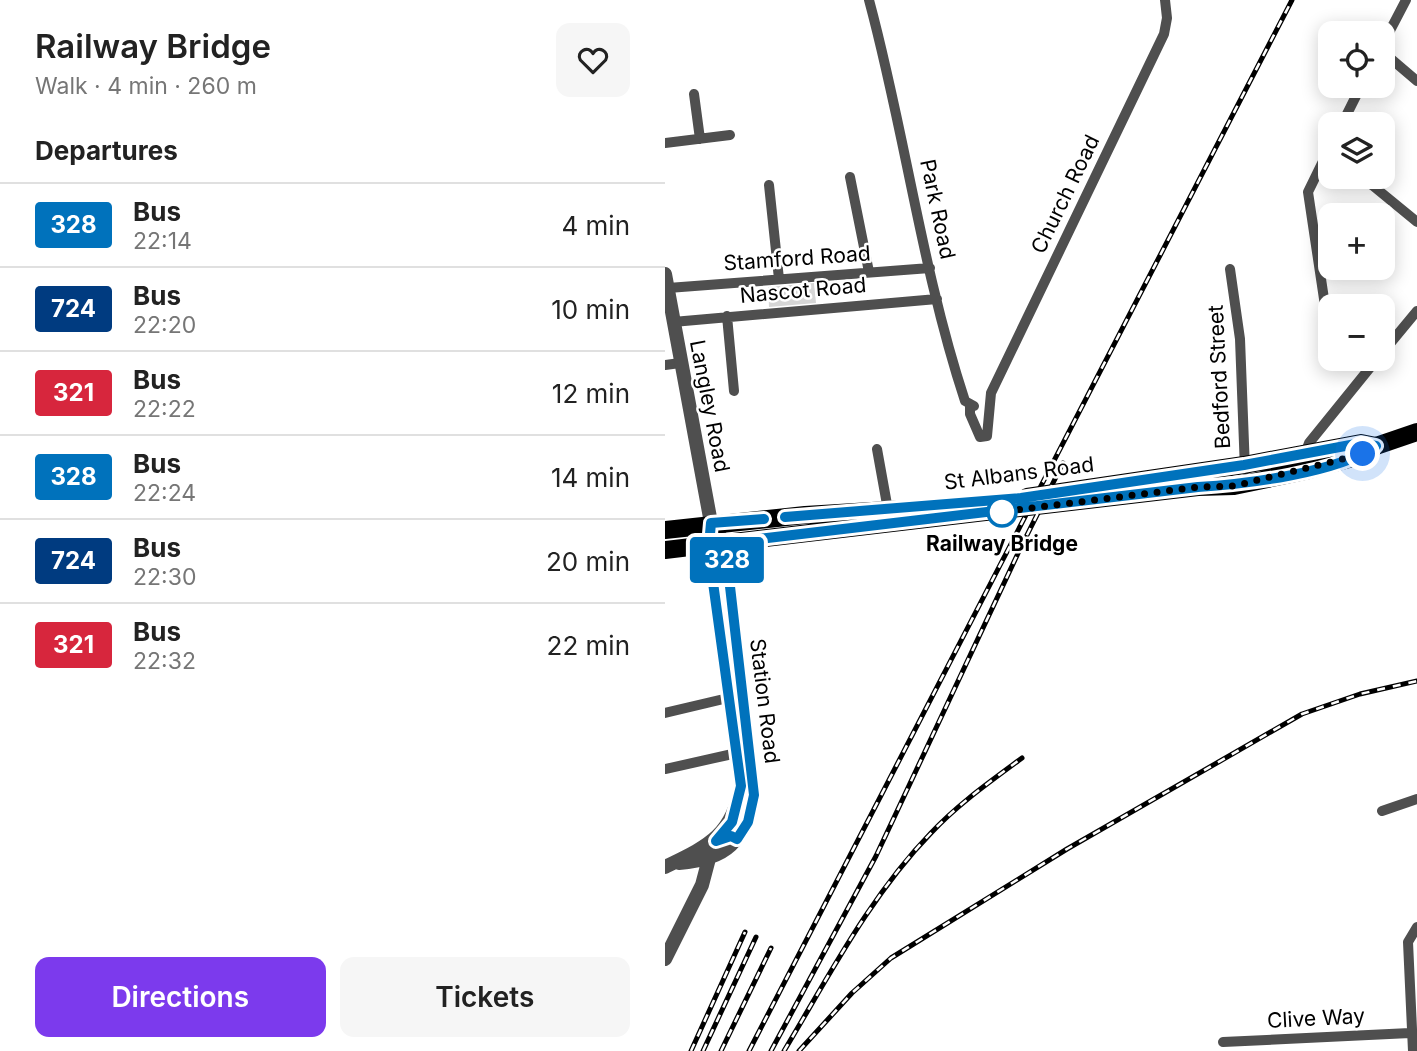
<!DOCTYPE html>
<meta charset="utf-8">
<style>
:root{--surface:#fff;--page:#f6f6f6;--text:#222;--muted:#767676;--line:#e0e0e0;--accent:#7c3aed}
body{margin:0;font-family:Inter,sans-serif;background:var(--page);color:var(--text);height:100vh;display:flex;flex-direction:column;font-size:26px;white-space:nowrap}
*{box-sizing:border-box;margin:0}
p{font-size:23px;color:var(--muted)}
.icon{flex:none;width:38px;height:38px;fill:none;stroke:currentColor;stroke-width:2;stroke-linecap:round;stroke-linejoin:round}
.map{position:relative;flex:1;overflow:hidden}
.details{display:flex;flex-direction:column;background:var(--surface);width:665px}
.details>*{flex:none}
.badge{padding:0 14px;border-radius:5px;font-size:24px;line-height:46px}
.tools{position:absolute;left:653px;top:21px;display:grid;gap:14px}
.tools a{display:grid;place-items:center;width:77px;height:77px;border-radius:14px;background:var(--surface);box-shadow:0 4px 18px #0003;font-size:35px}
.you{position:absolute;width:35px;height:35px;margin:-18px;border:5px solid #fff;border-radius:50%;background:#1a73e8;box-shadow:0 0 0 10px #1a73e833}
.map>.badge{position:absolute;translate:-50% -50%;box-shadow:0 0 0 4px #fff}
h2{padding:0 35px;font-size:26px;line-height:63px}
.round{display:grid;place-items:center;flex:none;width:74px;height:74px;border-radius:14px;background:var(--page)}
.summary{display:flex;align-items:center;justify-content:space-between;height:119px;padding:0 35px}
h1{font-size:33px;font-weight:600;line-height:52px}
.action{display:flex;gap:14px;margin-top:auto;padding:14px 35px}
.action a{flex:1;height:80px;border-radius:14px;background:var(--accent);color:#fff;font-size:28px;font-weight:600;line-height:80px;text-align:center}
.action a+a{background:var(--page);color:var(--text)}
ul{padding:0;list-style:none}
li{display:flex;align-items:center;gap:21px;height:84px;padding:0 35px;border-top:2px solid var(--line)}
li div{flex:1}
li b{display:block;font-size:26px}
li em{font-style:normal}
li .badge{min-width:77px;font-weight:700;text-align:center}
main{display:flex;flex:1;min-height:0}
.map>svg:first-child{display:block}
.green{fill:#d6d6d6}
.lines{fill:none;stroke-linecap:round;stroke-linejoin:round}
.minor{stroke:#4f4f4f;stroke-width:10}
.tertiary{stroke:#4f4f4f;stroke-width:14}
.primary{stroke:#000;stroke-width:18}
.rail-casing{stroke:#000;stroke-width:5}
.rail{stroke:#fff;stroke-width:2.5;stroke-dasharray:8;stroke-linecap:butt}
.line-casing{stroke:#fff;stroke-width:16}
.line{stroke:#0072bc;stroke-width:10}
.walk{stroke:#000;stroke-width:7;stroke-dasharray:0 12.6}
.stop-dot{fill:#fff;stroke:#0072bc;stroke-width:3.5}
.labels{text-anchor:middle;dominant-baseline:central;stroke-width:5;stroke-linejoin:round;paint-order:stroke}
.street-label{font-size:21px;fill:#000;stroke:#fff}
.stop-label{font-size:21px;font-weight:bold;fill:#000;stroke:#fff}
</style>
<main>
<section class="details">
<div class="summary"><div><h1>Railway Bridge</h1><p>Walk · 4 min · 260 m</p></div><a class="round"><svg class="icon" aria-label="heart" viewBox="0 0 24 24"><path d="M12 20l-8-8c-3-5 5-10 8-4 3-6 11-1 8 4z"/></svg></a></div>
<h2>Departures</h2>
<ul>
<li><span class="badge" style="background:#0072bc;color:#fff">328</span><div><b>Bus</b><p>22:14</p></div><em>4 min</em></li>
<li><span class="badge" style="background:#003b80;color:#fff">724</span><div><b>Bus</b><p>22:20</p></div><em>10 min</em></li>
<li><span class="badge" style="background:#d7263d;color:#fff">321</span><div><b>Bus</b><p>22:22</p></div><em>12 min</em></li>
<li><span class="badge" style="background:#0072bc;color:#fff">328</span><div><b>Bus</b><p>22:24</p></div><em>14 min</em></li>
<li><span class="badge" style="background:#003b80;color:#fff">724</span><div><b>Bus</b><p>22:30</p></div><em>20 min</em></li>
<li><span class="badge" style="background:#d7263d;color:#fff">321</span><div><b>Bus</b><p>22:32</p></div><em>22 min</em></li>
</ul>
<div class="action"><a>Directions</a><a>Tickets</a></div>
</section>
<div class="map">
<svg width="752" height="1051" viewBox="0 0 752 1051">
<rect width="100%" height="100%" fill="#fff"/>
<path class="green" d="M149,283L151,303L104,307L103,287Z"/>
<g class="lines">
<path class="minor" d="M204,0C240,133 257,271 300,401L309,406
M718,44L741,0
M718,52L752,81
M29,94L35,139
M677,124L696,86
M0,143L65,135
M665,147L643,192L665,339
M185,177L204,272
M692,177L707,185L752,222
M104,185L114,279
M565,269L575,339L580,470
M3,288L265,268
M62,316L69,391
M8,322L272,299
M718,352L752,311
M689,359L703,370
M0,365L15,363
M305,406V414L315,437L322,436L326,393L499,34L502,18L500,0
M212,449L223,510
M640,454L644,443L712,359
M0,713L63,698
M0,769L72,753
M717,811L752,799
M558,1042L745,1033
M748,1051L743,942L752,927"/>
<path class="tertiary" d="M0,274L46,523V568L76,786C67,836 43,846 0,867
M14,863C63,859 78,842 89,795L60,543L55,536
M0,959L37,885L46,851"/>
<path class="primary" d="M362,497L579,465L696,443L711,446
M0,530L140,515L240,509
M0,550L533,487L569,486L640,471L698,455L711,446L752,432"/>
<defs>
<path id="rail" d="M26,1051L80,932
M38,1051L91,937
M56,1051L106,948
M84,1051L627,0
M106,1051L211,856L355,549L398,463
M119,1051C164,976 205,896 266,833C293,804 326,781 357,758
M134,1051L187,993L226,958L402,849L637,714L695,694L752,681"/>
</defs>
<use href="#rail" class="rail-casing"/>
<use href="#rail" class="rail"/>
</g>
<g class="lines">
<defs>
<path id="line" d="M99,519L46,523L44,545L46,568L76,786L67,822L51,841L66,836L72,839L83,822L89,795L60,543L533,487C581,484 671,473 711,446L696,443L579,465L356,498L120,517"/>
</defs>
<use href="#line" class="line-casing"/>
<use href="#line" class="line"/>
<path class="walk" d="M337,512L327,513L533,487L569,486L698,454"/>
</g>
<circle class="stop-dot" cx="337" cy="512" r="14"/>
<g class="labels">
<g class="street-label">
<text transform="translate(400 194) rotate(-64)">Church Road</text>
<text transform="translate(273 209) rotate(78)">Park Road</text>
<text transform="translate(132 258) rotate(-4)">Stamford Road</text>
<text transform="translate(138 290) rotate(-5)">Nascot Road</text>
<text transform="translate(554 377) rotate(-93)">Bedford Street</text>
<text transform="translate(45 406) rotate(79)">Langley Road</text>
<text transform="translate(354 473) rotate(-7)">St Albans Road</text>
<text transform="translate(100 701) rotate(83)">Station Road</text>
<text transform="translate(651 1018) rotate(-3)">Clive Way</text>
</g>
<g class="stop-label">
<text x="337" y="543">Railway Bridge</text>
</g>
</g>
</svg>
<div class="tools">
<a><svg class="icon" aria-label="locate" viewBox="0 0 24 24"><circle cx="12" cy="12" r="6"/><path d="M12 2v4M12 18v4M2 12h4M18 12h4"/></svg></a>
<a><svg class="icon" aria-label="layers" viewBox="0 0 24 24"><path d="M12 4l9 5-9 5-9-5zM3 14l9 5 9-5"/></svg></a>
<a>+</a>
<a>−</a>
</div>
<div class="you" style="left:698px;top:454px"></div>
<b class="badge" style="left:62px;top:560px;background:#0072bc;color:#fff">328</b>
</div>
</main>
